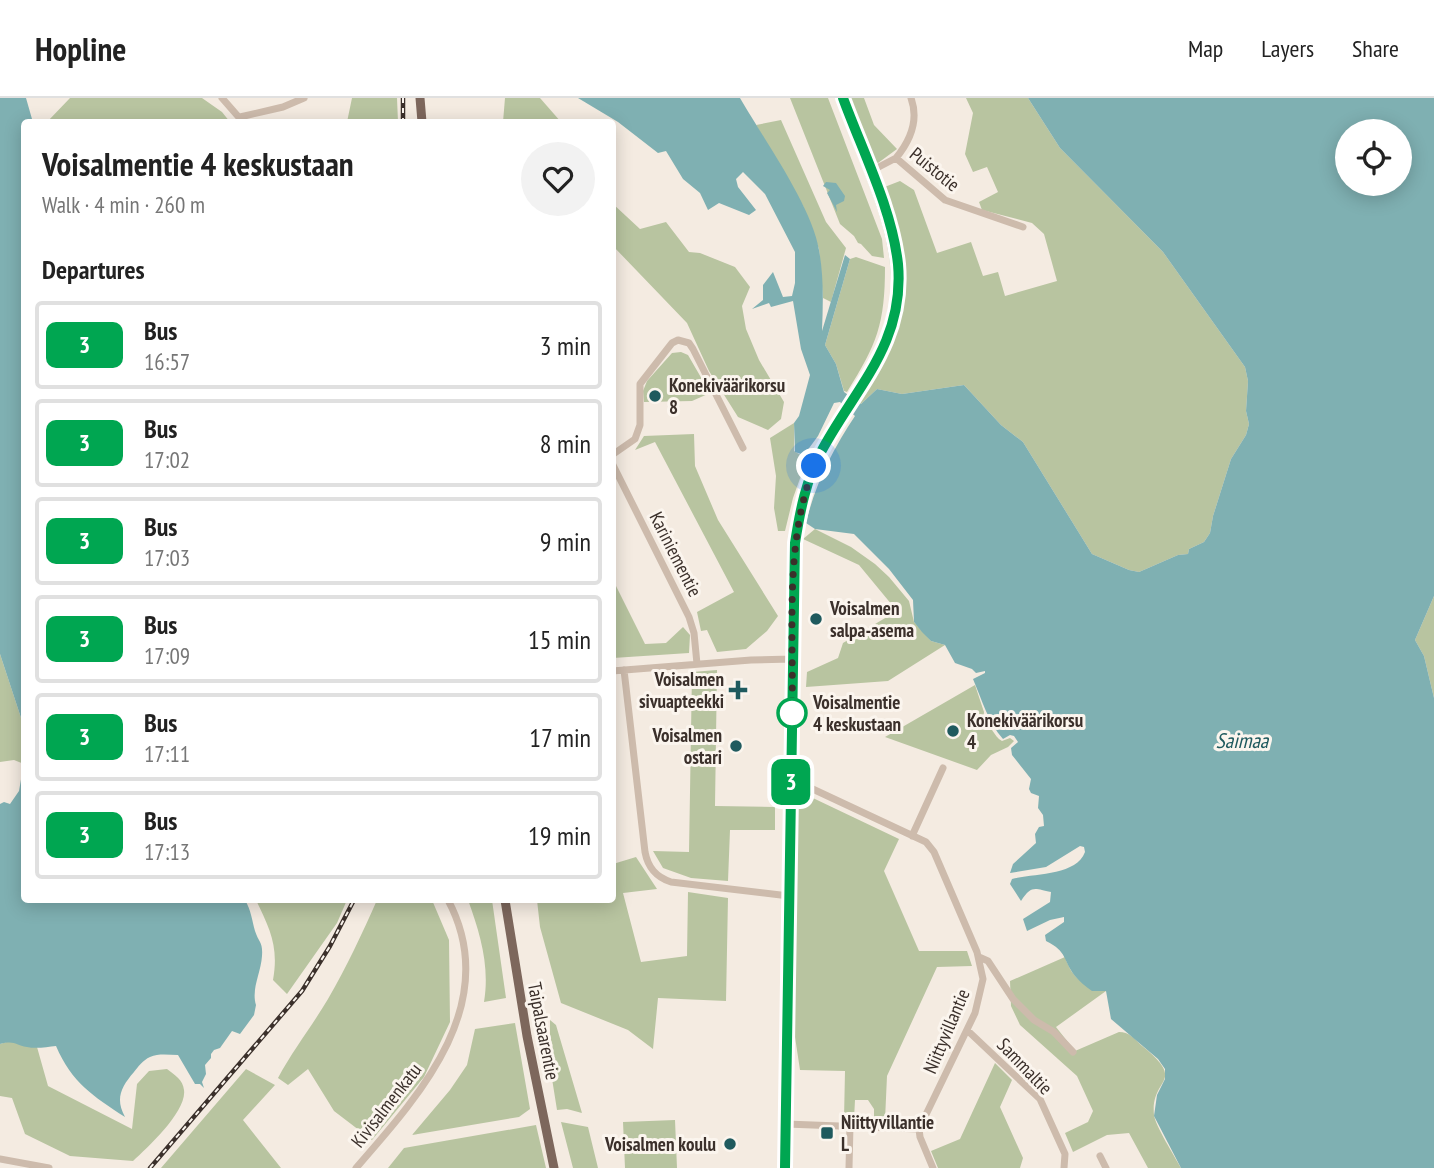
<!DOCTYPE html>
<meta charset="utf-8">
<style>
:root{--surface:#fff;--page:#f2f2f2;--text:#222;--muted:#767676;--line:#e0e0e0}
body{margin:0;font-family:"PT Sans Narrow",sans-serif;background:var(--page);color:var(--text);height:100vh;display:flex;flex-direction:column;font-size:26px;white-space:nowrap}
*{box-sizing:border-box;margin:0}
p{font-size:23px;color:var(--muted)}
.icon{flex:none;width:38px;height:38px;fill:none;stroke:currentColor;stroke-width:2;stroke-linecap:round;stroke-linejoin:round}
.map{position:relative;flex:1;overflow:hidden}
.side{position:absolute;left:21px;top:21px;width:595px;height:784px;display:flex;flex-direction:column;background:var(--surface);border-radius:7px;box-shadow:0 4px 18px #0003}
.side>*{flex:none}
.badge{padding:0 14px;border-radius:10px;font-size:24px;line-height:46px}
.fabs{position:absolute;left:1335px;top:21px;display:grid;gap:14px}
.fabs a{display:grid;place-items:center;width:77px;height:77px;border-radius:50%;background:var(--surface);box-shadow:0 4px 18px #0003;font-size:35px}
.you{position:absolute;width:35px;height:35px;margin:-18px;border:5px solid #fff;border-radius:50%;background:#1a73e8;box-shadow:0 0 0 10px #1a73e833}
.map>.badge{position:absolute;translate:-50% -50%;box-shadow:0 0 0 4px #fff}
h2{padding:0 21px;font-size:26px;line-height:63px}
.round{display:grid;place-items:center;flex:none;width:74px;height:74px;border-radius:37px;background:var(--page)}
.overview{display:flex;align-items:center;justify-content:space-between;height:119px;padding:0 21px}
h1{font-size:33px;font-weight:700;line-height:52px}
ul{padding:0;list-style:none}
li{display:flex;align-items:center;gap:21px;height:88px;margin:0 14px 10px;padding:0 7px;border:4px solid var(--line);border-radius:7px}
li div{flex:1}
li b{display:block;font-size:26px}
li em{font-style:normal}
li .badge{min-width:77px;font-weight:700;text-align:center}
header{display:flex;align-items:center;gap:42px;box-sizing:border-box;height:98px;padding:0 35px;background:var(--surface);border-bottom:2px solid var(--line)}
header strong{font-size:33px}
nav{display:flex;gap:38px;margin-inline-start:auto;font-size:24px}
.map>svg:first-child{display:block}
.green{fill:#b8c4a0}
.water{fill:#7fb0b2;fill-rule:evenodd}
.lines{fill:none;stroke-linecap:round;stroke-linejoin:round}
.minor{stroke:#cdbbac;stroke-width:7}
.major{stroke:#7d675c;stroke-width:9}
.rail-casing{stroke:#3b302b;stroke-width:4.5}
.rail{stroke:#fbf5ee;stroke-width:2;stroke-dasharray:5;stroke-linecap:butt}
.line-casing{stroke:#fff;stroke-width:16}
.line{stroke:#00a651;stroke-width:10}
.walk{stroke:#3b302b;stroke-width:7;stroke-dasharray:0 12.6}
.poi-dot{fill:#1f5a5e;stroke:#fbf5ee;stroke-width:2.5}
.stop-dot{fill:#fff;stroke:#00a651;stroke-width:3.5}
.labels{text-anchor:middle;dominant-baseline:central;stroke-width:6;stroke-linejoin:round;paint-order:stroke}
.street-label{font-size:19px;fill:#3b302b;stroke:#fbf5ee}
.poi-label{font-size:19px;font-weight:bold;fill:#3b302b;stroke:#fbf5ee;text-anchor:start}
.stop-label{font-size:19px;font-weight:bold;fill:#3b302b;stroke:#fbf5ee;text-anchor:start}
.water-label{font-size:21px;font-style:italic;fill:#1f5a5e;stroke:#fbf5ee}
</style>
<header>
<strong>Hopline</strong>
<nav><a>Map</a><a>Layers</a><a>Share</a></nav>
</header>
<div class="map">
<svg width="1434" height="1070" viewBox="0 0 1434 1070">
<rect width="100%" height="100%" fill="#f4ebe1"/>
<path class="green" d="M70,0H202L222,14L230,24H47Z
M352,0H397L398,24H347Z
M505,0H540L561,24H503Z
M790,0H828L882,141L884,160L872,158L861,146L858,145L854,138L840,126Z
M848,0H864L874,27L897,51L878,65L874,63Z
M966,0H1028L1060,50L1163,154L1245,269L1248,283L1246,313L1249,326L1246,337L1231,361L1213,418L1210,435L1204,444L1189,451L1188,456L1178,457L1139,474L1129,472L1092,456L1023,344L1001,327L964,287L902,296L877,291L861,306L858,304C886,269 908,220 902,174C899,145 890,118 882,90L900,83L914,92L937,155L971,144L983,178L998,174L1005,198L1057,183L1044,136L1032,125L982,112L979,104L998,94L987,69L973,74L965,56L973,15Z
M781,22L826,124L846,150L831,204L823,200L819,151L803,108L756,27Z
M851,40C862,60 870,83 877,105C906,186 897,221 856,294L854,293C866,272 879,252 885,229C904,163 874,101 851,40Z
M612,105L640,131L666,124L689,154L700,155L735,169L750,189L742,208L746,231L759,262L784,304L781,321L768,332L738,319L709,273L687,225L613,148Z
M856,159L885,169C885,226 877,246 847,294L844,293L836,266L825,247L850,161Z
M681,254L688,257L710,295L692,303L644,304L643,293L647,283L672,255Z
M794,325V353L807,361L793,400L785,433H778L774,410L776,378L770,340Z
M694,336L695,368L718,422L778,518L767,533L746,551L717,554L707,532L701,533L697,514L734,494L655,344L635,352L644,338Z
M815,431L851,449L875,466L889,479L909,503L914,524L931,543L945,547L888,583L806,589L807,574L838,560L843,545L897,513L859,467L803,441Z
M613,482L645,546L666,545L683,529L690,537L689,555L613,560Z
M1434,498V600L1424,558L1415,542Z
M0,556L24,629V666L14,662L0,664Z
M717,572L715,708L775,709V732H730L728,783L691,780L663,770L653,753L689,754L692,574Z
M975,587L984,614L983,624C993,628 993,638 1002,643L1010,640L1014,643L1008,649L991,657L977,672L885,639Z
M794,691L899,741L884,773L919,853H967L972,868L937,869L887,978L885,1022H874V1011L868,1002H855L854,1021H844L845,973L800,972L792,919Z
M636,759L657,791L623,795L641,864L687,858L688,794L728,800L726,903L658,900L653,951L628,932L561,905L540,829L537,802H612L613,766Z
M256,802H347L337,825L287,896L273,882C279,849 270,831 256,802Z
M377,802H432L449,842L450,924L424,979L372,1042L334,1013L308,971L288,987L278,980C293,952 312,928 328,901C347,868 362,836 377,802Z
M468,802H492L506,900L484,904C490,868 480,835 468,802Z
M1065,859C1073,883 1084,886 1106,893L1056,929L1075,953L1119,934C1129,934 1134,940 1141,947C1189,986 1150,978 1154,1017C1155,1027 1175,1059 1181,1070H1148L1129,1035L1107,1037L1073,1054L1065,1035L1088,1024L1093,1013L1077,978L1020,927L1011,908L1010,883Z
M550,922L556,927L582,1015L567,1011L557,1012L550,968Z
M515,925L530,1011L519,1019L412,1037L450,992L467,967L475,931Z
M10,943C21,945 25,949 37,949L48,988L132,1031L137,986L149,973L167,971C175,977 183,982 184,992C187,1013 148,1049 133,1063L70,1058L25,1036L12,1000L0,998V946Z
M995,965L1012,982L1000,1009L1023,1060L1020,1070H938L931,1053L960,1041Z
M246,971L275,987L243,1022L281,1070H161Z
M675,1022L677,1070H625L623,1024Z
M561,1024L588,1029L598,1070H573Z
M536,1027L546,1070H388L404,1050Z"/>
<path class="water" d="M0,0H26L32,21V24H24V629L0,556Z
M578,0H740C763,40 812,108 819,152C824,179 823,207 822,233L845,157L850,161L825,247L836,266L844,294L861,306L877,291L902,296L964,287L1001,327L1023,344L1092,456L1129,472L1139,474L1178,457L1188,456L1189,451L1204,444L1210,435L1213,418L1231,361L1246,337L1249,326L1246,313L1248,283L1245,269L1163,154L1060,50L1028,0H1434V498L1415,542L1424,558L1434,600V1070H1181L1154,1018L1157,997L1165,981V971L1158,961L1111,921L1106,893H1092C1086,889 1080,884 1075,878C1062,861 1068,854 1046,843L1045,837L1064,824V819L1050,822L1027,833L1023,821L1050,804L1051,794C1035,791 1032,786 1021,803L1010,786L1012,781C1035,775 1076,778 1085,754L1084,749L1080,748L1046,769L1010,775L1013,766L1036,745L1035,736L1039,729L1044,728L1043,717L1038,710L1039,698L1031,695L1029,691L1031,681L1012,657L1011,650L1018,644L1014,638L1010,637L1003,641C988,624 982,602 973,581L985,575V573L976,575L972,571L955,565L945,547L931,543L922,534L914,524L913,502L889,471L854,436L815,431L806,425C815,386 833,351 855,318L840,304L834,305L818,338L804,357L795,354L794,325L799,318L810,277L801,251L793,203L771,209L769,205L752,211L763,202V187L773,174L783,199L792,198L795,185V154L765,96L743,74L736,81L738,89L756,112L749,117L719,105L708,112L700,95L683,81L666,53L658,55L618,24ZM1348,33H1400V86H1348Z
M826,84L836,85L845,98L844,103L836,107L837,114L827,95L830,92L823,88Z
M24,664V802H245C251,812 252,822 255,833C259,845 263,844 262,858C261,875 251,891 256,907L254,917L240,936L232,933L220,950L214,952L211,956V960L205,967L206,976L202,984L204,990L200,986H195L178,957C169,957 159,955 150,959C143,962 138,969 134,974C121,989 115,1001 125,1019C93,998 72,985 56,948C47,949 36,951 27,949C15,947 15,942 0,946V706L4,704L10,706L19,693Z"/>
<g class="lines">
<path class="minor" d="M222,0L243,24
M240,19L283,9L304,0
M896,60C910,43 919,22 911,0
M871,73L896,60L945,102L1023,129
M612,357L635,341L640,327V286L672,245L678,242L689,245L693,251L743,350
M612,365L689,519L694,535L697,566
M624,572L645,754C648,770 656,779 671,784L789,798
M612,573L751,562L792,561
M912,738L943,670
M979,859L988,863L1013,901L1034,922L1054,934L1073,954
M967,932L1040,1001L1065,1056L1064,1070
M786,1026L919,1031L975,915L983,881L977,854L934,754L926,744L802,686L791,683
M919,1031L920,1039L933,1070
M1100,1058L1106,1070
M0,1061L49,1070
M356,1070C420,997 503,905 448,802
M785,1070L795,445C800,413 806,382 821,354C854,291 906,244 898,166C892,111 862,52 843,0
M849,1070L850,1027"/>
<path class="major" d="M420,0L422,24
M505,802L527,938L554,1070"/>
<defs>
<path id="rail" d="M403,0V24
M150,1070L302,893L330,848L354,802"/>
</defs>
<use href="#rail" class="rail-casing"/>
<use href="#rail" class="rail"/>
</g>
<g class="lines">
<defs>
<path id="line" d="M785,1070L795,445C800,413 806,382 821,354C855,290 905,246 898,166C892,111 862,52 843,0"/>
</defs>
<use href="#line" class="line-casing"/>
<use href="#line" class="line"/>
<path class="walk" d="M792,615C794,533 784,447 814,368"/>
</g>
<g class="poi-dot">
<circle cx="655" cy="298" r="7"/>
<circle cx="816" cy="521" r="7"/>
<path d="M734.5 581.5h7v7h7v7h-7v7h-7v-7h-7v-7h7z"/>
<circle cx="953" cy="633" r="7"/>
<circle cx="736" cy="648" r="7"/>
<rect x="820" y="1028" width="14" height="14" rx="3.5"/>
<circle cx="730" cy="1046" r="7"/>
</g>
<circle class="stop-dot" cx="792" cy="615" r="14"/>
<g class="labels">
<g class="street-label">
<text transform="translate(935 71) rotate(39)">Puistotie</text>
<text transform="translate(676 456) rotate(63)">Kariniementie</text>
<text transform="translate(544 933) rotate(79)">Taipalsaarentie</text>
<text transform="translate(946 933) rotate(-67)">Niittyvillantie</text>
<text transform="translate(1025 968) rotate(46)">Sammaltie</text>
<text transform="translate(386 1007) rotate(-52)">Kivisalmenkatu</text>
</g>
<g class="poi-label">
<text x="669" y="287">Konekiväärikorsu<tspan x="669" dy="22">8</tspan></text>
<text x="830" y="510">Voisalmen<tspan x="830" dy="22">salpa-asema</tspan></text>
<text x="724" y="581" text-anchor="end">Voisalmen<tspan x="724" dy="22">sivuapteekki</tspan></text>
<text x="967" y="622">Konekiväärikorsu<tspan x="967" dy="22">4</tspan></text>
<text x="722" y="637" text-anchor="end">Voisalmen<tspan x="722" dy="22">ostari</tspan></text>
<text x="841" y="1024">Niittyvillantie<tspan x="841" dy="22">L</tspan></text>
<text x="716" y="1046" text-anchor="end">Voisalmen koulu</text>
</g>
<g class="stop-label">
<text x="813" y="604">Voisalmentie<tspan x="813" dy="22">4 keskustaan</tspan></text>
</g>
<g class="water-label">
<text x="1242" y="642">Saimaa</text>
</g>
</g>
</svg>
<div class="fabs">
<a><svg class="icon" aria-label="locate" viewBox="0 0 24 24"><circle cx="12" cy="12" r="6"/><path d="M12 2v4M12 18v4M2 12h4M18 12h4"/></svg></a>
</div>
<div class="you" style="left:814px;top:368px"></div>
<b class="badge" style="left:791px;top:684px;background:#00a651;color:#fff">3</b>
<section class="side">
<div class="overview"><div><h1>Voisalmentie 4 keskustaan</h1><p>Walk · 4 min · 260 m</p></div><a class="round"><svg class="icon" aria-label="heart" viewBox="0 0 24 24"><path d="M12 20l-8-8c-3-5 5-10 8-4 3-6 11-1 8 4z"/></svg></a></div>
<h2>Departures</h2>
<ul>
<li><span class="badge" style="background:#00a651;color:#fff">3</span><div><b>Bus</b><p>16:57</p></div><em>3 min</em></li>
<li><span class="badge" style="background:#00a651;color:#fff">3</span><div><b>Bus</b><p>17:02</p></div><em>8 min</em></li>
<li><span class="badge" style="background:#00a651;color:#fff">3</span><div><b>Bus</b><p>17:03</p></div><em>9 min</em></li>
<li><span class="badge" style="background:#00a651;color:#fff">3</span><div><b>Bus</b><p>17:09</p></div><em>15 min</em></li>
<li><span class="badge" style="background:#00a651;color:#fff">3</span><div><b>Bus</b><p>17:11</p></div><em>17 min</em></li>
<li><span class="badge" style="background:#00a651;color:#fff">3</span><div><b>Bus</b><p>17:13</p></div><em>19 min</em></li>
</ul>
</section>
</div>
